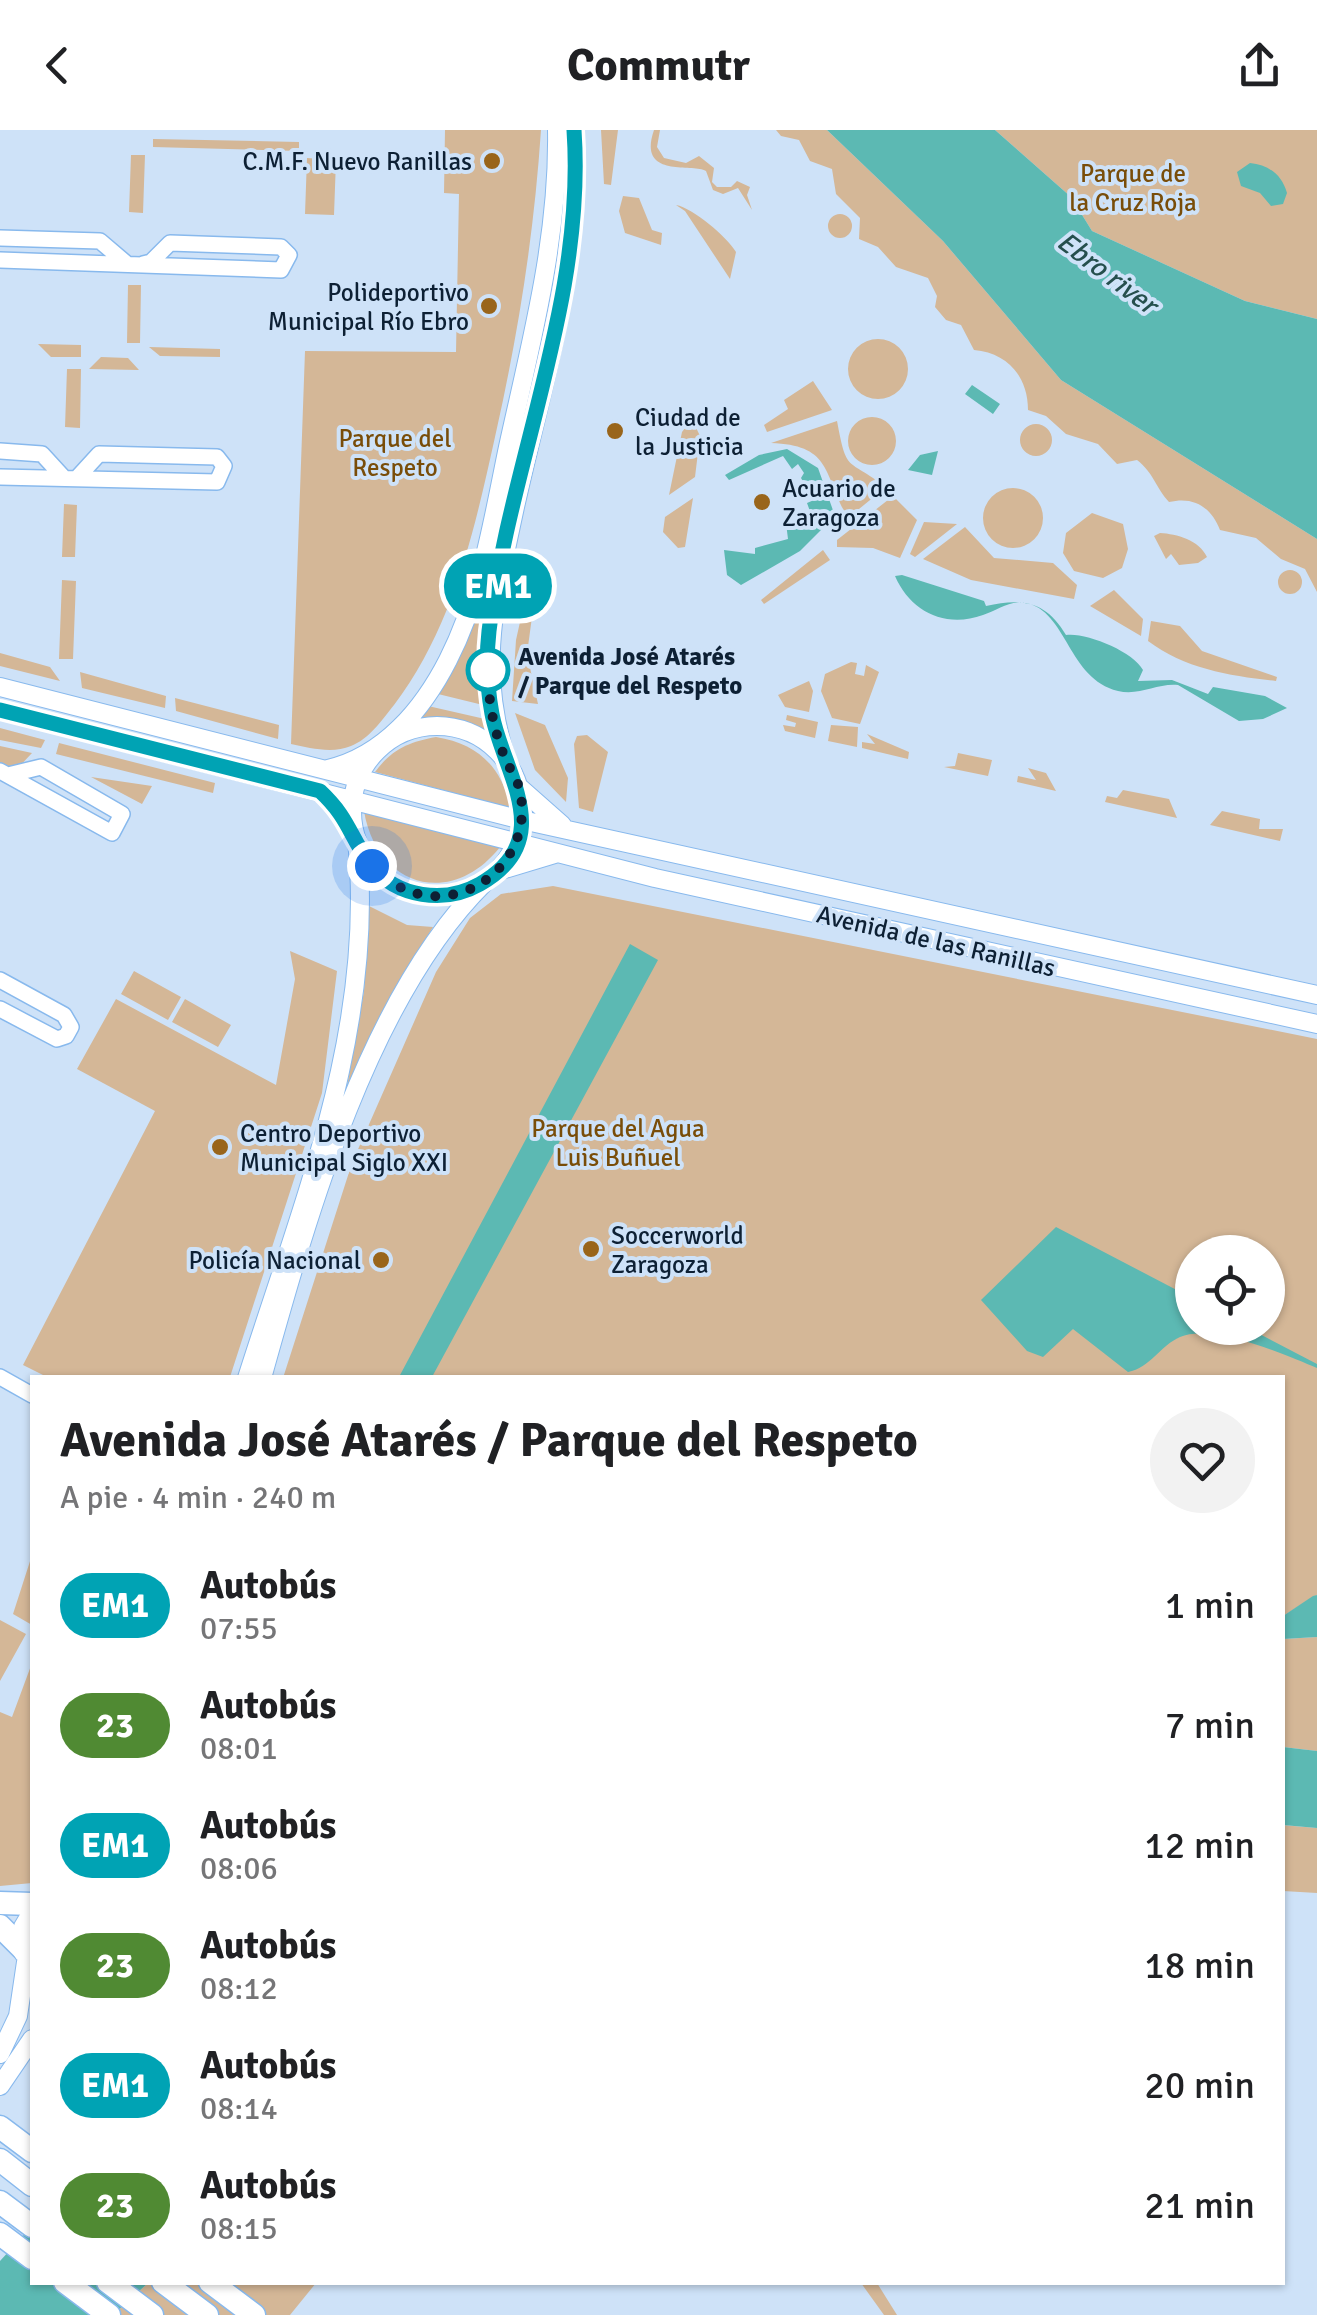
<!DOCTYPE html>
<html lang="es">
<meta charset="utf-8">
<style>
:root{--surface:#fff;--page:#f2f2f2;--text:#202124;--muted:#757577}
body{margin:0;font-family:Signika,sans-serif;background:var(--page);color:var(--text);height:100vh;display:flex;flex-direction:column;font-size:38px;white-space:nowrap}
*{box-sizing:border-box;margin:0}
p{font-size:32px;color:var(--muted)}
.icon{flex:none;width:55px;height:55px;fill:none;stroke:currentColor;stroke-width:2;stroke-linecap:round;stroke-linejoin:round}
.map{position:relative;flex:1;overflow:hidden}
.side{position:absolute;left:30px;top:1245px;width:1255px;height:910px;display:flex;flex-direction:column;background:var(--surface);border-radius:0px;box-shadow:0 2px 8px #0004}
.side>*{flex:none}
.badge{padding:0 20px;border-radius:32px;font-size:35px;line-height:65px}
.fabs{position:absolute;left:1175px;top:1105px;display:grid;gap:20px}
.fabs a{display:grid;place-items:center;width:110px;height:110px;border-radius:50%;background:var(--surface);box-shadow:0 2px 8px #0004;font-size:50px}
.you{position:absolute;width:50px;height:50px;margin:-25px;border:8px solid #fff;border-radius:50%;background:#1a73e8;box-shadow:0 0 0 15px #1a73e833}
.map>.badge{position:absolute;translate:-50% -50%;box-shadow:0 0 0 5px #fff}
.round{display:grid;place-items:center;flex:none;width:105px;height:105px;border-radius:52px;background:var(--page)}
.overview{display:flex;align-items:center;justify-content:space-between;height:170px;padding:0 30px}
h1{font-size:48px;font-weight:700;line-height:75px}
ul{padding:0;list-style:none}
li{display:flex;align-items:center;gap:30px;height:120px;padding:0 30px}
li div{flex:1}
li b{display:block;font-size:38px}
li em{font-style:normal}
li .badge{min-width:110px;font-weight:700;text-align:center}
header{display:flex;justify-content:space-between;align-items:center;height:130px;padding:0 30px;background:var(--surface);font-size:45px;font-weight:700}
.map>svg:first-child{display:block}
.green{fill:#d4b797;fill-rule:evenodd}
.water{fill:#5cb9b3}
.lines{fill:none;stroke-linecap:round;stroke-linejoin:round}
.minor-casing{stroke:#88b9ed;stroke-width:18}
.major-casing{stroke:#88b9ed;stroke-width:20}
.highway-casing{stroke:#88b9ed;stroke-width:25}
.minor{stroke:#fff;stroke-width:15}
.major{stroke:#fff;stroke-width:18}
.highway{stroke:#fff;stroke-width:22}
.line-casing{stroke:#fff;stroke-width:22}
.line{stroke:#00a3b4;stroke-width:15}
.walk{stroke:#0d2034;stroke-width:10;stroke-dasharray:0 18}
.poi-dot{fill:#99651b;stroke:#cee2f8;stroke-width:4}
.stop-dot{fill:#fff;stroke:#00a3b4;stroke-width:5}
.labels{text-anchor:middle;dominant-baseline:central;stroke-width:8;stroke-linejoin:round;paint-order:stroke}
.poi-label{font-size:25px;fill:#0d2034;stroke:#cee2f8;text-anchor:start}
.park-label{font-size:25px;fill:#794d09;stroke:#cee2f8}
.stop-label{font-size:25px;font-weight:bold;fill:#0d2034;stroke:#cee2f8;text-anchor:start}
.street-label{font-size:25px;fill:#0d2034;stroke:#cee2f8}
.water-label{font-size:28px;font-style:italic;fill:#254f4d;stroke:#cee2f8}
</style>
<header><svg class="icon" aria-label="back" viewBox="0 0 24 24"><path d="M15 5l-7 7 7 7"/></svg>Commutr<svg class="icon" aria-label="share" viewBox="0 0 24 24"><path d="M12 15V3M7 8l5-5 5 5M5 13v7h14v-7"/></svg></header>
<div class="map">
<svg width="1317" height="2185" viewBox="0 0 1317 2185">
<rect width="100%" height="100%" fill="#cee2f8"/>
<path class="green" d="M445,0H541C534,105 518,205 495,307C474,402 453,497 394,575C382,590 369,609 351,616C332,624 310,618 291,614L305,221L456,222L459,64L444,63Z
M601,0H618L611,55L604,54Z
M654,0H660L657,17L664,28L686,33L699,26L714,38L712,52L717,57H731L737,51L750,57L747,65L752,80L738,58L723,64L713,60L706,41C691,33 637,49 654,0Z
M776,0H827L943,111L1061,250L1317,409V462L1305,439L1281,429L1256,408L1220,400C1211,377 1194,366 1169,372C1156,358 1153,342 1137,330L1117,334L1098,314L1066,304L1046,286L1028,280C1028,247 1008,223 974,220L961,195L946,190L935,177L937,166L928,148L896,137L878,117L859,109L860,88L836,64L832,39L810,31L799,10L781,6Z
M995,0H1317V189L1245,171L1092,101L1071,67Z
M153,9L299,12V21L153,17Z
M131,25H145L143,83L129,82Z
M307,28L336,30L334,85L305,84Z
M623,66L639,68L652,100L662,103L661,115L625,103L619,81Z
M676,75C693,78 727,107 736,122L730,149L685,81Z
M828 96a12 12 0 1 1 24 0a12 12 0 1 1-24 0Z
M128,155H141L140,213H127Z
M848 239a30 30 0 1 1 60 0a30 30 0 1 1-60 0Z
M38,214L81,215V227H51Z
M149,217L220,219V227L160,226Z
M101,227L128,228L139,240L89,239Z
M67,239H81L80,298L65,297Z
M813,251L832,280L767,302L764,295L788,279L784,270Z
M848 311a24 24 0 1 1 48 0a24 24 0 1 1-48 0Z
M692,289L700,306L695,347L669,365L682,302Z
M837,291C847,344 846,327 886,357L848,388C823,345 833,315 771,313Z
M1020 310a16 16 0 1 1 32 0a16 16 0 1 1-32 0Z
M983 388a30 30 0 1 1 60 0a30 30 0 1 1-60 0Z
M893,366L917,390L900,428L873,418L837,417V410Z
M693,368L685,417L678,418L663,402L665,387Z
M64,374L77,375L75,427H62Z
M1092,383L1123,394L1128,419L1122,438L1103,448L1074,441L1063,423L1066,403Z
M924,392L957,394L915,427L910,424Z
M965,397L994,428L1053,433L1077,455L1074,469L971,450L923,429Z
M1160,403C1177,404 1199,410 1207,427L1198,433L1179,435L1171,424L1166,429L1154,406Z
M823,420L830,430L764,474L761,470Z
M492,421L498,423L484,489L483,575L438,564Z
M1278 452a12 12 0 1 1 24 0a12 12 0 1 1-24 0Z
M62,450L76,451L73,529H59Z
M1114,460L1143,489L1141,506L1090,476Z
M526,465L534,472L527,524L538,574L512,571L516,510Z
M1151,491L1180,496L1202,521L1277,547L1276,551C1231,546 1185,539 1148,511Z
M0,523L50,537L60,551L0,536Z
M851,532L857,533L855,544L864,546L866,535L879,542L860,594L832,588L821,561L825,544Z
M80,542L166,566L165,578L82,558Z
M809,551L813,561L809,582L785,577L778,565Z
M175,568L279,595L278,609L176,581Z
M428,576L485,589L488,602L454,588L420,589Z
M515,583L545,595L568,648L566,672L535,640Z
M787,585L818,592L815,608L785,601L783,595L795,597L796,593L786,590Z
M831,595L858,597L857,617L828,611Z
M0,598L45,610L41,618L0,610Z
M867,604L909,622L908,629L862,618V612L875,614Z
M587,605L608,622L593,682L579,678L574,614L577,606Z
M436,607C478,614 501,636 511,678L375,642C392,619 409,612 436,607Z
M59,613L215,653L213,663L56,624Z
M0,616L32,623L15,641L0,635Z
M958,623L992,630L988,646L944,637L955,636Z
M1028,638L1046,643L1056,661L1017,652L1018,646L1036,650Z
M91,647L152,656L142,674Z
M1123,660L1169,669L1177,688L1105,672L1107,666L1117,668Z
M364,681L500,717C452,778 377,758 364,681Z
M1222,681L1260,689L1259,699H1283L1280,711L1210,695Z
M553,756L1317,909V1465L1283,1486L1282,1248H283L352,1033L436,842L470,788L501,764ZM1192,1122H1268V1198H1192Z
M369,776L407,795L433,797L387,873L347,956L364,861Z
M290,821L337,841L322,963L230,1247H47L23,1235L155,981L77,939L116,869L276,955L295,849Z
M134,841L181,867L168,890L121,864Z
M185,869L231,895L218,917L172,892Z
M32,1425V1495L13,1484Z
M0,1490L26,1504L0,1551Z
M1317,1507V1621L1283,1617V1509Z
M32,1533V1753L0,1756V1582L12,1587Z
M1282,1695L1317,1698V1763L1283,1761Z
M148,2153H316L290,2185H113Z
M861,2153H877L897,2185H884Z"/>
<path class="water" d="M827,0H995L1071,67L1092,101L1245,171L1317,189V409L1061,250L943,111Z
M1250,33C1269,35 1282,45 1287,63L1283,74L1271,76L1260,63L1241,56L1237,42Z
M972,255L1000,274L993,284L965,264Z
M787,319L818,338L835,386L800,421L741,455L727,445L724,420L755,424V418L788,409L786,393L811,384L807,373L814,370L801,348L804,343L798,334L792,339L783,326L729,350L725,345L759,325Z
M938,321L932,345L908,340L920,325Z
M902,445L984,471L986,476C1022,468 1046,471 1066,505C1085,502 1133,521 1143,540L1138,551L1172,550L1208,564L1213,557L1265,566L1287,578L1263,589L1239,591L1178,555C1157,553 1140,566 1118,561C1068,549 1067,481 1026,473C1009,470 998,480 983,485C945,499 910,481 895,446Z
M630,814L658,830L432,1247H399Z
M1056,1097L1192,1168V1198H1248L1317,1234V1238C1284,1224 1212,1193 1180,1207C1161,1215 1150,1238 1128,1242L1073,1199L1043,1227L1027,1221L981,1170Z
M1313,1466L1317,1465V1507L1283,1509V1486Z
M1283,1617L1317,1621V1698L1283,1695Z
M32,2096V2152L148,2153L113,2185H0V2131Z"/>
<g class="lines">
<defs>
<path id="minor" d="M0,108L100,111L127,134
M0,130L281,140L289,125L281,117L170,113L151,132L143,134
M0,321L42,324L64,348
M0,347L217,352L224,336L217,327L99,324L77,348
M0,641L112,703L122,684L41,637L8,645
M0,850L64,885L71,897L66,906L57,909L0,879
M0,1247L32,1265"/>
<path id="major" d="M0,557L522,690L1317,865
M0,580L655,748L1317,894
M352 681a85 85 0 1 1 170 0a85 85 0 1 1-170 0Z
M507,632C476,538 495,471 515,377C542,255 583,126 574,0
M328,639C384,626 423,579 448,530C482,463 493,389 508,317C531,212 559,108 557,0
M519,657L562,695
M498,741L555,724
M247,1248C302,1074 376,897 357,711
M262,1248C306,1091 367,868 485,752
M23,1823V1797L32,1782
M0,1924L18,1886L26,1832
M0,1956L32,1909"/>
<path id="highway" d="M0,1773L32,1774
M0,1796L22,1818
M0,1997L32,2021
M0,2030L32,2055
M0,2072L32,2096
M0,2104L32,2128
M65,2152L109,2185
M108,2152L152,2185
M163,2152L207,2185
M210,2152L254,2185"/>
</defs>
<use href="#minor" class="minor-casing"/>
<use href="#major" class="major-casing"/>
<use href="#highway" class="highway-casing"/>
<use href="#minor" class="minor"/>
<use href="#major" class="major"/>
<use href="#highway" class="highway"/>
</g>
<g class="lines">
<defs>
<path id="line" d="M0,580L320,661C350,689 349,706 371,735C397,768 445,774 480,754C559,709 503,643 492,584C487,557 486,528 489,501C509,334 586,171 574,0"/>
</defs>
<use href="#line" class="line-casing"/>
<use href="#line" class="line"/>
<path class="walk" d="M372,736C393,758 423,772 455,764C502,753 532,705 519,658C517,648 510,640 506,630C494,603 488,570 488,540"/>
</g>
<g class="poi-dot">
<circle cx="492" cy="31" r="10"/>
<circle cx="489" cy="176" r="10"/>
<circle cx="615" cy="301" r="10"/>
<circle cx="762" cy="372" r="10"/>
<circle cx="220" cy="1017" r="10"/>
<circle cx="591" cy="1119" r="10"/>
<circle cx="381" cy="1130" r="10"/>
</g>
<circle class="stop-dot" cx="488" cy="540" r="20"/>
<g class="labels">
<g class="poi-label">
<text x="472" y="31" text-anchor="end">C.M.F. Nuevo Ranillas</text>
<text x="469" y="162" text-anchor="end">Polideportivo<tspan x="469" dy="29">Municipal Río Ebro</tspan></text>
<text x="635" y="287">Ciudad de<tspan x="635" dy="29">la Justicia</tspan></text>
<text x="782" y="358">Acuario de<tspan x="782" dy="29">Zaragoza</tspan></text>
<text x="240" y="1003">Centro Deportivo<tspan x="240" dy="29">Municipal Siglo XXI</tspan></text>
<text x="611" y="1105">Soccerworld<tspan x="611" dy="29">Zaragoza</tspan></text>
<text x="361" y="1130" text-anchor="end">Policía Nacional</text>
</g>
<g class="park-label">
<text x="1133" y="43">Parque de<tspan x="1133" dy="29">la Cruz Roja</tspan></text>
<text x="395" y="308">Parque del<tspan x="395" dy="29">Respeto</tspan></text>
<text x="618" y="998">Parque del Agua<tspan x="618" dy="29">Luis Buñuel</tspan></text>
</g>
<g class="stop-label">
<text x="518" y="526">Avenida José Atarés<tspan x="518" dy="29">/ Parque del Respeto</tspan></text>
</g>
<g class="street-label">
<text transform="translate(936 811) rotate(13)">Avenida de las Ranillas</text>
</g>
<g class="water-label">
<text transform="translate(1107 143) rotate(37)">Ebro river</text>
</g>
</g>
</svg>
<div class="fabs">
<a><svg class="icon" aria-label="locate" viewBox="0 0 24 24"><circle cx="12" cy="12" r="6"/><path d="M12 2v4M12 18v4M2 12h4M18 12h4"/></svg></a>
</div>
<div class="you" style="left:372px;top:736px"></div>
<b class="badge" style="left:498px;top:456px;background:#00a3b4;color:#fff">EM1</b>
<section class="side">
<div class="overview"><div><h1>Avenida José Atarés / Parque del Respeto</h1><p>A pie · 4 min · 240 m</p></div><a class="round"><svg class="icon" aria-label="heart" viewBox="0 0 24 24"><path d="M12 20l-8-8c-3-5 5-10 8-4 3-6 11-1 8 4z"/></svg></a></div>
<ul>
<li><span class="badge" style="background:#00a3b4;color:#fff">EM1</span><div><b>Autobús</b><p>07:55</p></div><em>1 min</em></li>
<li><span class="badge" style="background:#508a33;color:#fff">23</span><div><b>Autobús</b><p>08:01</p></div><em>7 min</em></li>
<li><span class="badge" style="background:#00a3b4;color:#fff">EM1</span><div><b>Autobús</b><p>08:06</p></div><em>12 min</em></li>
<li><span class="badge" style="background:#508a33;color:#fff">23</span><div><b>Autobús</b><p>08:12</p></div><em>18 min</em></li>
<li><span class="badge" style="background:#00a3b4;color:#fff">EM1</span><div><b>Autobús</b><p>08:14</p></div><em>20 min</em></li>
<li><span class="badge" style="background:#508a33;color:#fff">23</span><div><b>Autobús</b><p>08:15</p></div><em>21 min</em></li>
</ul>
</section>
</div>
